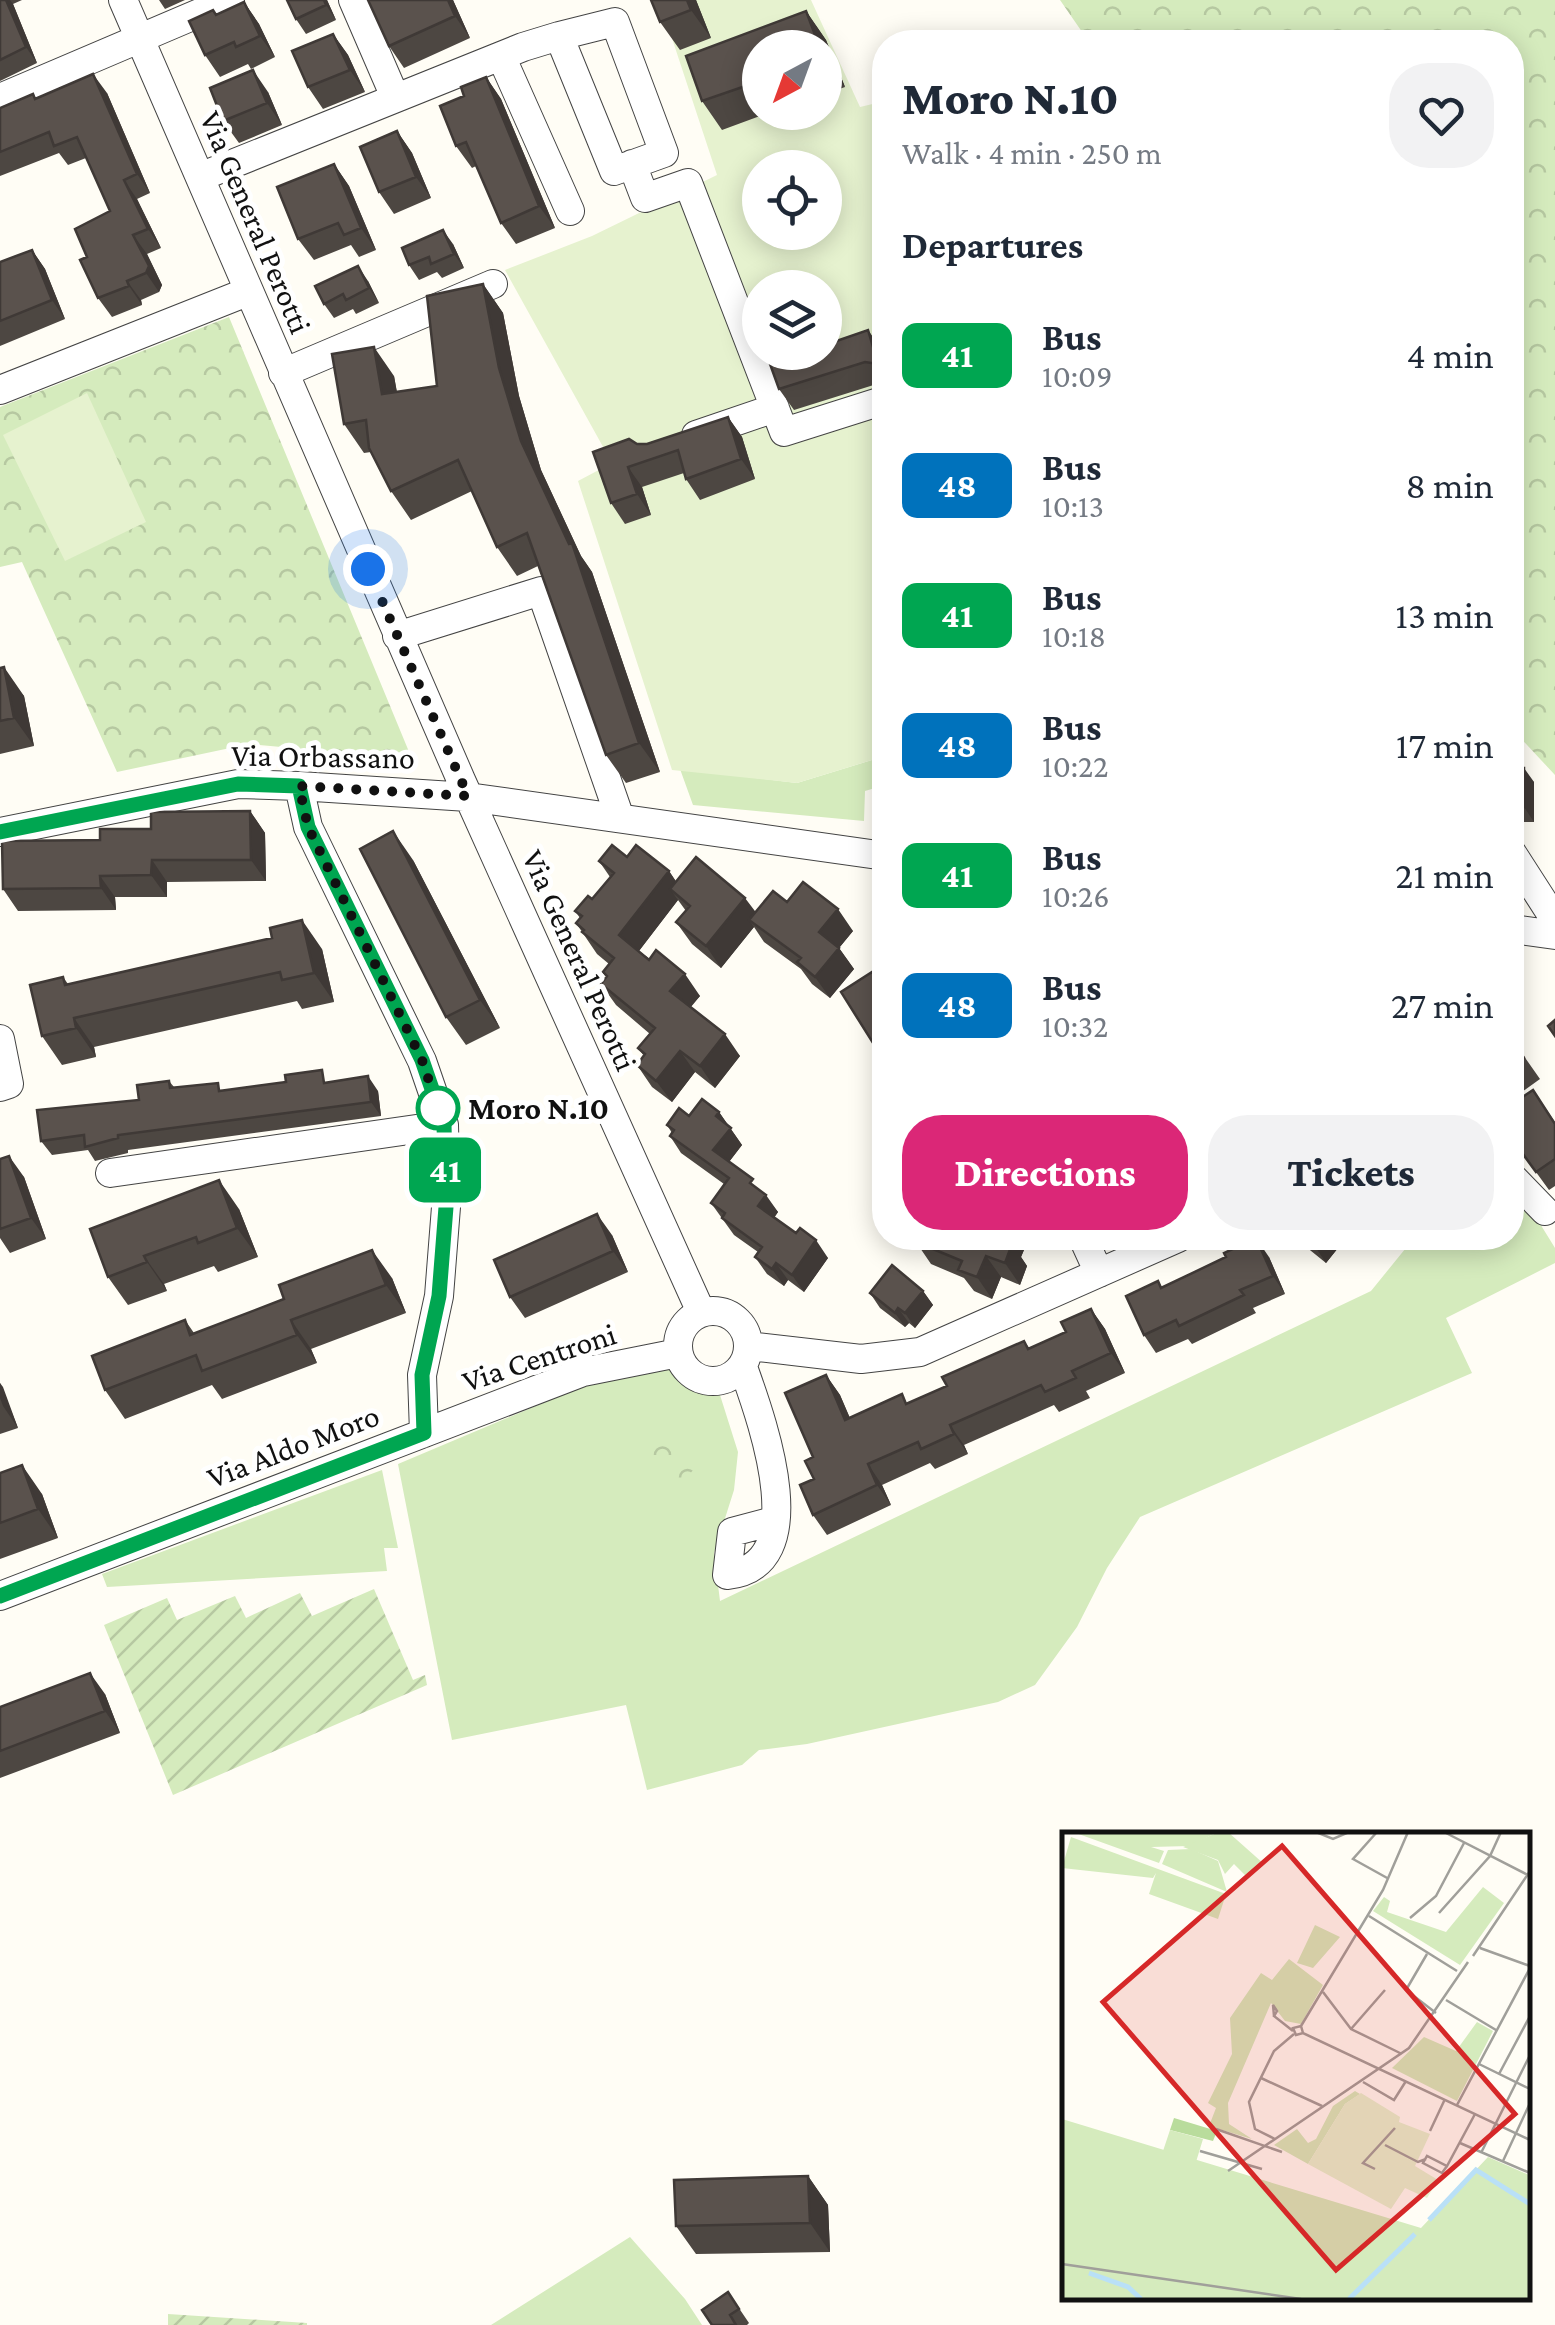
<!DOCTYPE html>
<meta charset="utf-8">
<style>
:root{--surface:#fff;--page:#f2f2f3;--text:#1f2937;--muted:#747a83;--accent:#db2777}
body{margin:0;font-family:"Crimson Pro",serif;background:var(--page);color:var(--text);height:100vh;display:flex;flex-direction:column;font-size:38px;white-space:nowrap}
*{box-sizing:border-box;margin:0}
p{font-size:32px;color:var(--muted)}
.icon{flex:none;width:55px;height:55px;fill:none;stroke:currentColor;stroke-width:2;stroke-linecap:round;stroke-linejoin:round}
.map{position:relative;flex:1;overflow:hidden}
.side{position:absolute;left:872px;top:30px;width:652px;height:1220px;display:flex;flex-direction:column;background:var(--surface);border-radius:40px;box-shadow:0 5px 25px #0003}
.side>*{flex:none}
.badge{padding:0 20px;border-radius:15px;font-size:35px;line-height:65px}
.needle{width:65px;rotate:221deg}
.controls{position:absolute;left:742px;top:30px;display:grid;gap:20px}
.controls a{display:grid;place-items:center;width:100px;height:100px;border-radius:50%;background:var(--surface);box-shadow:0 5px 25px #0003;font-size:50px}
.you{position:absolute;width:50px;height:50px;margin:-25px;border:8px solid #fff;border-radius:50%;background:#1a73e8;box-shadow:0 0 0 15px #1a73e833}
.map>.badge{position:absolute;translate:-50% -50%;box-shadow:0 0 0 5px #fff}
h2{padding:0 30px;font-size:38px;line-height:90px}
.round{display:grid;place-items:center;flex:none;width:105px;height:105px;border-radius:40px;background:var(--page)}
.summary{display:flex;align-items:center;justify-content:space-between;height:170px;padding:0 30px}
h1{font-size:48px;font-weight:800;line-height:75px}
.action{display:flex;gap:20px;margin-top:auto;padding:20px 30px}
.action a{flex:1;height:115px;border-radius:40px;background:var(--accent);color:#fff;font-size:40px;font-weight:800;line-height:115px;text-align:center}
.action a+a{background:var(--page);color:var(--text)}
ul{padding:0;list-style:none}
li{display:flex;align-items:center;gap:30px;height:130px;padding:0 30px}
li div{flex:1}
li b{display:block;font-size:38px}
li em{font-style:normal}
li .badge{min-width:110px;font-weight:700;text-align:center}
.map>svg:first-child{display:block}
.grass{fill:#d5ebbd}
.park{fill:url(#park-crowns)}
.garden{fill:url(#garden-furrows)}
.pitch{fill:#e6f2cf;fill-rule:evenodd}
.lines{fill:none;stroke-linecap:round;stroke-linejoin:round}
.minor-casing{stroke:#444;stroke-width:30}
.minor{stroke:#fff;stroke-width:28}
.wall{fill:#4d4742}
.shaded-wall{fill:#3f3936}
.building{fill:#5a524d;stroke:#3f3936;stroke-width:2.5}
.line-casing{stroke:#fff;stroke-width:22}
.line{stroke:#00a651;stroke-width:15}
.walk{stroke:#111;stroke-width:10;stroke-dasharray:0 18}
.stop-dot{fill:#fff;stroke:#00a651;stroke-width:5}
.labels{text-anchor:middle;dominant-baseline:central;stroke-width:10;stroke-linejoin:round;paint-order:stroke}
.street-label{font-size:32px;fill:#111;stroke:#fff}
.stop-label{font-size:32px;font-weight:bold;fill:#111;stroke:#fff;text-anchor:start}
.inset-river{fill:none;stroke:#b9e0f7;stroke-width:5}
.inset-road{fill:none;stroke:#a09f9a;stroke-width:2.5}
.view{fill:#d62828;fill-opacity:0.15;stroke:#d62828;stroke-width:5}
.inset-edge{fill:none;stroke:#111;stroke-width:5}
</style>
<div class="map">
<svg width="1555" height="2325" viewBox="0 0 1555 2325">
<defs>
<pattern id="park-crowns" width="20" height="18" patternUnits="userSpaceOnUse" patternTransform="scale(2.5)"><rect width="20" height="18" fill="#d5ebbd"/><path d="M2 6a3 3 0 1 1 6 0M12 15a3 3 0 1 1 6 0" fill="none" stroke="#b6c8a1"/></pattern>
<pattern id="garden-furrows" width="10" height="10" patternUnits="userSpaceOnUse" patternTransform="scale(2.5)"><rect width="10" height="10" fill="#d5ebbd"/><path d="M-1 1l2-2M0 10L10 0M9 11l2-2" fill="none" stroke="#b6c8a1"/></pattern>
</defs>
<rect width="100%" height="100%" fill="#fffdf5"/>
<path class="grass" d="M885,756V785L865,791L864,821L693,805L680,769L797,783Z
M1513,1180L1555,1248V1263L1446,1318L1472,1373L1140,1517L1107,1568L1077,1627L1035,1685L998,1702L807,1744L759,1750L742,1765L647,1790L626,1705L452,1740L398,1464L602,1378L672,1368C685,1384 698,1398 720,1395L738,1452L734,1490L714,1553L720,1601L1371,1291L1414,1238H1512Z
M382,1470L398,1548H384L387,1571L107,1587L102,1574Z
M630,2237L685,2299L702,2325H491Z"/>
<path class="park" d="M1060,0H1555V775L1513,730L1512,42H1089Z
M229,317L412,759L249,744L117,772L22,562L0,567V407Z
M659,1431L683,1437L694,1469L676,1490L652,1480L640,1452Z"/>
<path class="garden" d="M374,1589L413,1680L425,1675L427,1685L173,1795L104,1625L167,1598L177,1620L235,1596L246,1618L300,1593L312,1616Z
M168,2314L307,2323V2325H168Z"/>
<path class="pitch" d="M688,0H811L860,107L885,101V756L797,783L672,770L578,481L612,463L505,270L592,236L717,175L662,8ZM760,48H825V112H760ZM760,168H825V232H760ZM760,288H825V352H760Z
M87,393L146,522L65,561L3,435Z"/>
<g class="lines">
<defs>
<path id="minor" d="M123,0L461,780L701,1312
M353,0L395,97
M501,56L570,211
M0,98L230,0
M632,164L645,198L688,183L784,432L885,400
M200,177L523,47L559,36L614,171L664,153L615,22L559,36
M283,373L493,284
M0,390L247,292
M696,435L775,408
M397,636L541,591L620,818
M299,786L308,827L422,1061L444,1125L446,1207L439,1296L422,1375L424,1433
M0,832L238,784L299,786L468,797L885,856
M1512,853L1555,920
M1512,929L1555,935
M0,1039L9,1084L0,1087
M110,1173L444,1125
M1512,1177L1545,1211
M1083,1238L1099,1273
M678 1346a35 35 0 1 1 70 0a35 35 0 1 1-70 0Z
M749,1346L861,1359L920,1352L1178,1238
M743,1367C761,1418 816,1566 727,1575L732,1532L773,1521
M0,1596L583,1372L678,1353"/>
</defs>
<use href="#minor" class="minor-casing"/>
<use href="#minor" class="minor"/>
</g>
<path class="wall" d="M0,0H22L13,4L37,63L0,81Z
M159,0H185L165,9Z
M287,0H327L336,20L306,34L296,19Z
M368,0H453L470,38L404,68L389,46Z
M696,0L711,38L680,50L660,22Z
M244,2L259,24L275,57L251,69L248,64L220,77L205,55L217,15Z
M806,11L826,40L845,87L825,94V48H760V112H771L722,130L702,101L686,56Z
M333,34L348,55L365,92L323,109L308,87Z
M486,77L501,99L555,228L516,244L501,223L476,166L472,168L456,146L464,96Z
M268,92L282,125L239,143L223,121Z
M107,93L150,193L137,199L161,248L147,254L162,285L159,292L141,300L142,305L112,317L98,298L87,257L110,211L86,158L68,165L59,153L0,176V108L36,98Z
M397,131L412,153L431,198L394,214L379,192Z
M334,164L349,186L376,250L359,257L351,245L314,260L298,239Z
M453,244L464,268L442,278L437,272L419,280L409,265Z
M32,250L45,269L65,319L0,346V262Z
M368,281L379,303L356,314L353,309L334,318L324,304Z
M483,284L503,313L519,396L541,470L581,556L592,572L660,772L626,783L606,755L538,566L517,576L497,547L472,491L411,520L391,491L371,452L364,453L344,424L394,376L397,392L437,386Z
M883,351L885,358V384L880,383L794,410L779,389Z
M728,417L742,437L755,479L700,500L686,479L684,473L642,487L651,515L625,524L611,503L637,444H647Z
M0,668L24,696L34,746L0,754Z
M1512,768L1534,782V822H1512Z
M250,811L265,833L266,881L167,882V897H115L116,910L18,911L3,889L151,829Z
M627,857L669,871L676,882L756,912L787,902L853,931L839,948L854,969L830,998L812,984L801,969L764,942L754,927L721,968L692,944L676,922L686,911L678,900L639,951L700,996L690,1007L740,1056L715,1088L695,1072L672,1102L652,1087L637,1065L644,1056L638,1048L650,1034L616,1005L601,984L606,977L603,972L609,964L597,954L576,923L580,918L575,911L592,899L610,877L599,861Z
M413,860L500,1028L466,1045L446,1017Z
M322,949L334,1002L302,1009L297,1001L94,1047L96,1057L62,1065L42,1036L63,977L68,984Z
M1514,1042L1540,1079L1512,1099V1043Z
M169,1081L174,1087L223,1090L331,1082L378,1091L381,1116L128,1150V1153L95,1161L88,1150L52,1155L41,1141L139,1100Z
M1533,1090L1555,1122V1186L1549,1190L1512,1139L1517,1137Z
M719,1112L742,1145L729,1162L762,1193L778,1212L774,1218L828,1258L804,1292L788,1280L784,1286L767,1274L755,1257L758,1252L734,1235L711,1203L724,1184L681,1153L670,1136L672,1133L667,1125L689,1116Z
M0,1159L24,1177L46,1239L10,1253L0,1238Z
M239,1209L258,1257L218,1272L214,1266L164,1284L167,1291L128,1305L108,1277L90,1229Z
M612,1235L628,1272L525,1318L510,1297Z
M918,1238H1029L1021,1257L1027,1266L1020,1285L1001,1277L992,1299L974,1291L964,1278L931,1264L916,1242Z
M1295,1238H1346L1326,1263Z
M1269,1257L1285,1294L1253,1308L1256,1313L1192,1344L1188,1339L1156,1353L1144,1335L1158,1281L1162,1287Z
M392,1278L406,1313L311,1349L317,1363L222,1399L212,1385L125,1419L105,1390L185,1320L194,1333Z
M923,1291L933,1305L915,1328L909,1323L905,1327L880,1308L870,1293Z
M1091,1309L1105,1329L1125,1373L1086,1391L1090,1398L1059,1412L1054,1405L964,1445L968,1454L935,1469L930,1463L882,1485L891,1505L827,1535L813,1515V1457L826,1375L840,1395L850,1418L908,1404L947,1386L1024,1341L1030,1349L1066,1332Z
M0,1383L18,1428L0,1434Z
M0,1473L42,1494L58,1538L0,1559Z
M105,1694L120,1733L0,1778V1707Z
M808,2176L828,2205L830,2252L696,2254L676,2226Z
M728,2292L749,2323L747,2325H712Z"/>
<path class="shaded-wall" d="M6,0H10L13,4L37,63L26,47Z
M324,0H327L336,20L326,5Z
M448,0H453L470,38L455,16Z
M687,0H696L711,38L691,10Z
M244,2L259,24L275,57L260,36Z
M806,11L826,40L845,87L825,59V48H820Z
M333,34L348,55L365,92L350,70Z
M253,70L268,92L282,125L267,103Z
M93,74L107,93L150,193L137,174Z
M486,77L501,99L555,228L539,206Z
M397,131L412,153L431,198L416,177Z
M334,164L349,186L376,250L361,228Z
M124,180L137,199L161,248L148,229Z
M443,230L453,244L464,268L454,254Z
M133,235L147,254L162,285L159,292L146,273Z
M32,250L45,269L65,319L52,300Z
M358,266L368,281L379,303L369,288Z
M127,281L141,300L142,305L129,286Z
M483,284L503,313L519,396L541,470L581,556L592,572L660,772L639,743L569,544L521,441L499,368Z
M868,330L883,351L885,358V373L878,364Z
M374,347L394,376L402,423L382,394Z
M728,417L742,437L755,479L741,459Z
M628,467L642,487L651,515L637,494Z
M4,667L24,696L34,746L14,718Z
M1524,768L1534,782V822L1524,807Z
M250,811L265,833L266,881L251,860Z
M393,831L413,860L500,1028L480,1000Z
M152,860L167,882V897L151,875Z
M669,871L684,893L670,889L678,900L635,956L619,935Z
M100,876L115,897L116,910L101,888Z
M745,898L761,919L749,920L754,927L721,968L706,946Z
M838,909L853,931L839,948L854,969L830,998L815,977L819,932Z
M302,920L322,949L334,1002L314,973Z
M685,974L700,996L686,1013L670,991Z
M74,1018L94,1047L96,1057L76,1028Z
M725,1034L740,1056L715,1088L700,1066Z
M680,1051L695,1072L672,1102L656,1081Z
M368,1076L378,1091L381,1116L371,1102Z
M719,1112L742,1145L725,1167L713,1150L716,1116Z
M9,1156L24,1177L46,1239L31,1218Z
M219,1180L239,1209L258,1257L237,1228Z
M766,1195L778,1212L770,1223L758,1206Z
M597,1214L612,1235L628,1272L613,1251Z
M1005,1238H1029L1021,1257L1027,1266L1020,1285L1005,1263L1004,1241Z
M1256,1238L1269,1257L1285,1294L1273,1276Z
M1319,1238H1346L1326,1263L1314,1245Z
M816,1240L828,1258L804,1292L792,1275Z
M372,1250L392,1278L406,1313L386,1285Z
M144,1256L164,1284L167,1291L147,1262Z
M986,1256L1001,1277L992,1299L977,1277Z
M776,1263L788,1280L784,1286L772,1269Z
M923,1291L933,1305L915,1328L905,1313Z
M898,1308L909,1323L905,1327L895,1313Z
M1091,1309L1105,1329L1125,1373L1111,1353Z
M291,1320L311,1349L317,1363L297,1335Z
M826,1375L840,1395L859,1440L845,1420Z
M0,1383L3,1387L18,1428L3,1406L0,1398Z
M950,1425L964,1445L968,1454L954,1434Z
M868,1464L882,1485L891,1505L877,1485Z
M22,1465L42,1494L58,1538L38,1509Z
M90,1673L105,1694L120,1733L105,1711Z
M808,2176L828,2205L830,2252L810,2223Z"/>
<path class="building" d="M0,0H6L26,47L0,60Z
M287,0H324L326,5L296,19Z
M368,0H448L455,16L389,46Z
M651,0H687L691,10L660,22Z
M244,2L260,36L236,47L234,42L205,55L189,21L213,10L216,15Z
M806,11L820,48H760V81L702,101L686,56Z
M333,34L350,70L308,87L292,51Z
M253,70L267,103L223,121L210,88Z
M93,74L137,174L124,180L148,229L133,235L149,266L146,273L127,281L129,286L98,298L80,260L87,257L75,229L110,211L77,137L54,146L49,132L0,152V108L33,94L35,99Z
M486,77L539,206L501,223L466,142L456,146L440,106L464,96L461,87Z
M397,131L416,177L379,192L360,147Z
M334,164L361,228L344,235L338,223L298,239L277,187Z
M443,230L454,254L431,264L429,257L409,265L402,248Z
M32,250L52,300L0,321V262Z
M358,266L369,288L346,300L343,294L324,304L315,286Z
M483,284L499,368L521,441L569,544L572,543L639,743L606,755L527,533L497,547L458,460L391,491L369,448L366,420L344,424L332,354L374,347L382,394L437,386L427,296Z
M868,330L878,364L865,362L779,389L770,364L802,352H825V345Z
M728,417L741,459L686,479L678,450L628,467L637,494L611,503L593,452L629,439L637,444H647Z
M4,667L14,718L0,721V668Z
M1512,768H1524V807H1512Z
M250,811L251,860H152L151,875L100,876L101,888L3,889L2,841L100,840V829H151V812Z
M393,831L480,1000L446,1017L360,849Z
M612,845L627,857L636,845L669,871L619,935L649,960L656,950L685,974L670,991L725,1034L700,1066L680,1051L656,1081L637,1065L645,1054L638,1048L655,1028L601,984L607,976L603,972L614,958L582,932L584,930L576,923L582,916L575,911L588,896L592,899L614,873L599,861Z
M696,857L745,898L706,946L676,922L690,906L670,889Z
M803,882L838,909L819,932L839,948L815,977L797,962L801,958L749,920L773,891L787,902Z
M302,920L314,973L282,980L280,972L74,1018L76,1028L42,1036L30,985L63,977L65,985L272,938L270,928Z
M872,972L885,992V1062L841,992Z
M1555,1020V1036L1548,1026Z
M1514,1042L1524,1058L1512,1066V1043Z
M322,1070L324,1083L368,1076L371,1102L118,1135V1138L85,1147L84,1135L41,1141L37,1110L139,1100L137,1085L169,1081L170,1088L218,1083L219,1091L286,1082L285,1075Z
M1533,1090L1555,1124V1159L1536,1172L1512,1139L1517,1137L1512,1130V1104Z
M702,1099L719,1112L716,1116L731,1128L713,1150L753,1179L750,1183L766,1195L758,1206L796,1233L800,1228L816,1240L792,1275L776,1263L772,1269L755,1257L762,1247L722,1218L725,1213L711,1203L729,1178L670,1136L674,1130L667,1125L679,1108L689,1116Z
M9,1156L31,1218L0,1229V1159Z
M219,1180L237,1228L198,1243L196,1237L144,1256L147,1262L108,1277L90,1229Z
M597,1214L613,1251L510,1297L494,1260Z
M918,1238H1005L1004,1241L1012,1244L1005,1263L986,1256L977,1277L958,1270L962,1261L916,1242Z
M1256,1238L1273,1276L1240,1290L1244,1295L1179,1326L1176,1320L1144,1335L1126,1296L1158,1281L1161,1288L1226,1257L1224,1253Z
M1304,1238H1319L1314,1245Z
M372,1250L386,1285L291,1320L297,1335L202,1371L196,1355L105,1390L92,1356L185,1320L190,1335L284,1299L279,1285Z
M892,1265L923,1291L905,1313L898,1308L895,1313L870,1293Z
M1091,1309L1111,1353L1072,1371L1076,1378L1045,1392L1041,1385L950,1425L954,1434L921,1449L918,1442L868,1464L877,1485L813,1515L800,1485L814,1479L805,1461L813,1457L785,1393L826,1375L845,1420L902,1394L906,1404L947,1386L942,1377L1024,1341L1028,1349L1066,1332L1061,1322Z
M22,1465L38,1509L0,1523V1473Z
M90,1673L105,1711L0,1751V1707Z
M808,2176L810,2223L676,2226L674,2180Z
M728,2292L739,2309L730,2315L736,2325H712L702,2310Z"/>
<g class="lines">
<defs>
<path id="line" d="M0,832L238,784L299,786L308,827L422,1060L444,1124L446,1207L439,1296L422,1375L424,1433L0,1596"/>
</defs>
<use href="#line" class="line-casing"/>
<use href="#line" class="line"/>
<path class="walk" d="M368,569L468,796L299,786L308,827L422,1060L438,1108"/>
</g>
<circle class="stop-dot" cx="438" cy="1108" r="20"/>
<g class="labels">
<g class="street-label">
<text transform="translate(256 222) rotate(67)">Via General Perotti</text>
<text transform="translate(323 756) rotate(1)">Via Orbassano</text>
<text transform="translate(580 960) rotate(66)">Via General Perotti</text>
<text transform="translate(539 1357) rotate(-18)">Via Centroni</text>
<text transform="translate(293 1446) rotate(-21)">Via Aldo Moro</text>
</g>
<g class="stop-label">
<text x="468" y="1108">Moro N.10</text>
</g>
</g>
<g transform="translate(1062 1832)">
<rect width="468" height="468" fill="#fffdf5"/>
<path d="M11,0L57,1L156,0L127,14L89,15L102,19L97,31ZM9,5L164,62L156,87L87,62L94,41L91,46L0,36ZM129,17L156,29L165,60L100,32L106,18ZM227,127L261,153L239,192L223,189L209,171L166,271L167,292L190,307L147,294L154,276L146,271L170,222L168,186L199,141L210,148ZM293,259L298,262L283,272L246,332L212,313L235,297L246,311L254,307L271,274Z" fill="#d5ebbd"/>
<path d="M112,286L155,299L151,309L108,298Z" fill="#b9dc9c"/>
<path d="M421,55L442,71L398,133L311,79L322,65L328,69L325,80L384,100ZM415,190L431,199L395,269L330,236L362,205L394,219ZM0,287L359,396L426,325L467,343V467H0Z" fill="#d5ebbd"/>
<path d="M157,0H166L202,32L185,45L172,32L163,42L156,28L121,15ZM253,93L278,105L251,136L235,131ZM108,298L141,307L134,330L101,319Z" fill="#d5ebbd"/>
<path d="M299,261L338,285L337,290L368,302L353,334L376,348L365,366L343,356L329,377L246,332L283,272Z" fill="#e6f2cf"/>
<path class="inset-river" d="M367,388L414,338L468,372M27,441L66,455L79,467M287,467L353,402"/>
<path class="inset-road" d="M254,0L271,7L287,0M315,0L291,27L327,47M382,0L466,43M377,81L428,24L439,0M307,84L395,139M348,86L374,64L402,11M418,116L468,134M365,122L344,158L374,181M411,124L468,39M261,160L289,197L340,222M384,168L434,198M212,184L211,173L215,179L212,184L231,199M239,194L321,58L346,0M289,197L323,158M241,201L239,194L231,196L234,203L241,201L468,308M417,232L468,257M437,242L468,184M199,246L260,274M301,250L332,268L344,249M395,273L468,136M154,297L220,320M368,299L383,267M213,307L193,297L187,270L212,219L232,202M398,311L468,341M323,313L356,330L364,327M138,319L200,337M419,321L468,223M441,329L468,271M385,334L380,341L361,331L365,324L385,334L413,282M313,337L301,331L333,296M166,339L347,216L406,130M0,432L239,467"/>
<path class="view" d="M220,14L453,282L274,438L41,170Z"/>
<rect width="468" height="468" class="inset-edge"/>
</g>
</svg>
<div class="controls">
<a><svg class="needle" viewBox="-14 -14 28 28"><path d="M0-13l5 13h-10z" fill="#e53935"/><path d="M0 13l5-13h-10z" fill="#747a83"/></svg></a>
<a><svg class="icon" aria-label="locate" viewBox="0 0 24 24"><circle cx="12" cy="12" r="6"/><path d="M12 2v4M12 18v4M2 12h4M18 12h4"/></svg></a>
<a><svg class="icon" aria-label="layers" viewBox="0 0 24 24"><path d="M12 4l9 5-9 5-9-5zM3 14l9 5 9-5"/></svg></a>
</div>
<div class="you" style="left:368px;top:569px"></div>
<b class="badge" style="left:445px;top:1170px;background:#00a651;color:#fff">41</b>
<section class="side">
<div class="summary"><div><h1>Moro N.10</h1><p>Walk · 4 min · 250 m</p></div><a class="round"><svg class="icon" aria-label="heart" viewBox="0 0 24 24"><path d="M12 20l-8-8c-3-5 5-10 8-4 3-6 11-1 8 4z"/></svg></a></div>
<h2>Departures</h2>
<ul>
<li><span class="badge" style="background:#00a651;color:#fff">41</span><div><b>Bus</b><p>10:09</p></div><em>4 min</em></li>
<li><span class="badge" style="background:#0072bc;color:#fff">48</span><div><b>Bus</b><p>10:13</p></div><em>8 min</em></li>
<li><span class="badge" style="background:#00a651;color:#fff">41</span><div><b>Bus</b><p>10:18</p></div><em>13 min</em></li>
<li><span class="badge" style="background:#0072bc;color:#fff">48</span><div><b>Bus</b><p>10:22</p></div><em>17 min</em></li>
<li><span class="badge" style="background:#00a651;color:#fff">41</span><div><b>Bus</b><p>10:26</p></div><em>21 min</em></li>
<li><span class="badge" style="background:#0072bc;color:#fff">48</span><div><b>Bus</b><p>10:32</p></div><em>27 min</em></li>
</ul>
<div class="action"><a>Directions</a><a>Tickets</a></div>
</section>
</div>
